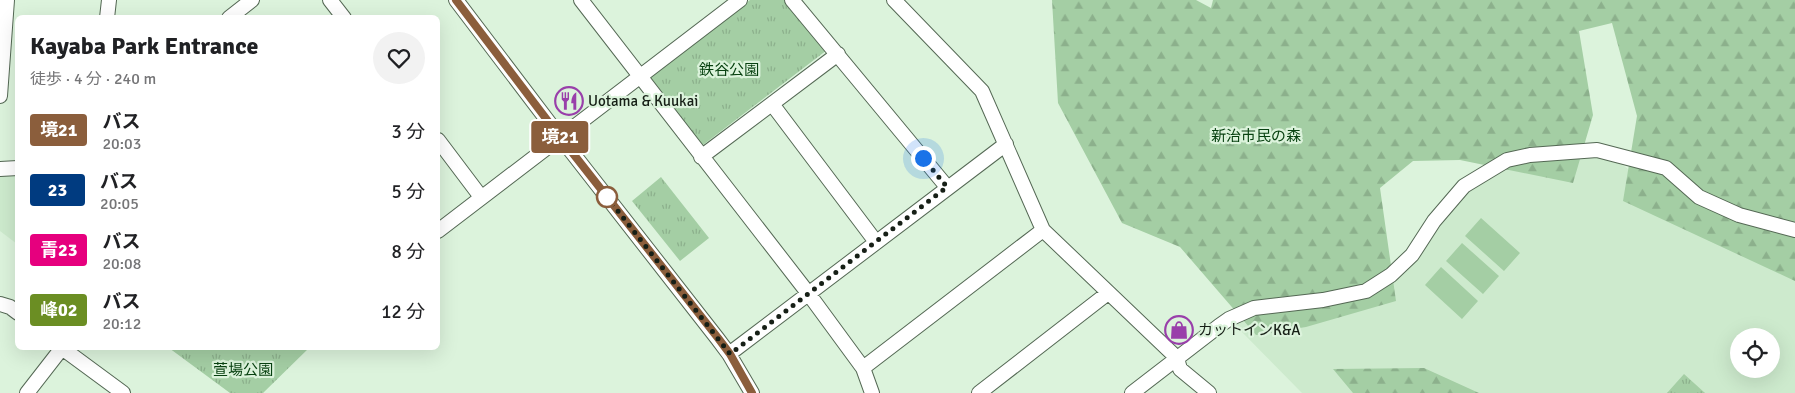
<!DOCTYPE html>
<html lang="ja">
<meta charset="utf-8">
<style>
:root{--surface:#fff;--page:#f2f2f2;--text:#202124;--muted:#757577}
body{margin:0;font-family:Signika,"Noto Sans JP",sans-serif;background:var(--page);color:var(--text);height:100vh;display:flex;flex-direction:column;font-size:19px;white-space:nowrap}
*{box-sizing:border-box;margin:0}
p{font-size:16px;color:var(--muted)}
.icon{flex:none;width:28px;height:28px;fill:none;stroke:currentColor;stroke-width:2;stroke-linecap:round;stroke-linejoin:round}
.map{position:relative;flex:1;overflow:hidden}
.side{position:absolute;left:15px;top:15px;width:425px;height:335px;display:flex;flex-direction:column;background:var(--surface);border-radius:8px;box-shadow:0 5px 20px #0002}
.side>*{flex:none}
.badge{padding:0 10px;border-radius:4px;font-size:18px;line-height:32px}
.buttons{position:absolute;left:1730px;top:328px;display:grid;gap:10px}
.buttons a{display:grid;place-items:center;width:50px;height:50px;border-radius:50%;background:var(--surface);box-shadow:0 5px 20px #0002;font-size:25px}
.you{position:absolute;width:25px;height:25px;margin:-12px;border:4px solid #fff;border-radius:50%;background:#1a73e8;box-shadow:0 0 0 8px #1a73e833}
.map>.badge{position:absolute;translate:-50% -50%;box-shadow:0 0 0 2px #fff}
.round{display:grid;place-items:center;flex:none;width:52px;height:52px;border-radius:26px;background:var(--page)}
.head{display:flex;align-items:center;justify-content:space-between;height:85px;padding:0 15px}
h1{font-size:24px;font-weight:700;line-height:38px}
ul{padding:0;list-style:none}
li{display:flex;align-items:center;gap:15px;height:60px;padding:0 15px}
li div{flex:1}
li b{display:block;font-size:19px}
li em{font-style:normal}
li .badge{min-width:55px;font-weight:700;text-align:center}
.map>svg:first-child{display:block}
.built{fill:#cdeacd;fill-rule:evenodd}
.grass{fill:url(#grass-tufts)}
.forest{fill:url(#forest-firs)}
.garden{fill:#a4cea4}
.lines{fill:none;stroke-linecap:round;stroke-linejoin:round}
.minor-casing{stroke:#546854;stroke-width:16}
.minor{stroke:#fff;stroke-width:14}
.line-casing{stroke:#fff;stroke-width:11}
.line{stroke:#8b5e3c;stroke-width:8}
.walk{stroke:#161f16;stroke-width:5;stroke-dasharray:0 9}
.stop-dot{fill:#fff;stroke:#8b5e3c;stroke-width:2.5}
.labels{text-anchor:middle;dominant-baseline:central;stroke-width:4.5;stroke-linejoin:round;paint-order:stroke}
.park-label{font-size:15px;fill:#084211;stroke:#dcf3dc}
.poi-label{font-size:15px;fill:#161f16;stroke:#dcf3dc;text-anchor:start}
</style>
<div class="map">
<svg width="1795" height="393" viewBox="0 0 1795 393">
<defs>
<pattern id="grass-tufts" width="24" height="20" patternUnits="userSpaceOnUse" patternTransform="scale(1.25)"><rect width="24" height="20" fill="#a4cea4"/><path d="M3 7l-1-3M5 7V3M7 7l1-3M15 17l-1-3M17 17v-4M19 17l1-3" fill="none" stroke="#8cb08c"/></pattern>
<pattern id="forest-firs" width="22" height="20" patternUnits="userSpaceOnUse" patternTransform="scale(1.25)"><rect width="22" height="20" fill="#a4cea4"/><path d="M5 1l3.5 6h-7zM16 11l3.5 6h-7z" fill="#8cb08c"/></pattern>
</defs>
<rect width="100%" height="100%" fill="#dcf3dc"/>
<path class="built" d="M1602,157L1624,166L1684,211L1795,243V393H1302L1235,325L1244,318L1374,295L1460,197L1500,167L1559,158ZM1739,336H1771V369H1739Z
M17,173V244L0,231V174Z"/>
<path class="grass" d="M750,0H784L827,50L699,148L647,79Z
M661,177L709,238L680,261L632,201Z
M169,348H309L263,393H230Z
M1684,374L1705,393H1667Z"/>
<path class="forest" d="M1052,0H1196L1211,8L1213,0H1795V281L1623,201L1637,116L1612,23L1579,31L1593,115L1573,183L1460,160L1413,161L1380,188L1396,301L1306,327L1256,335L1180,247L1122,223L1058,103Z
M1424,368L1479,393H1353L1333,369Z"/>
<path class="garden" d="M1481,218L1520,253L1504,271L1465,236Z
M1462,243L1499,276L1483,294L1446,261Z
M1441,267L1478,301L1462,319L1425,285Z"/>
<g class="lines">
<defs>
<path id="minor" d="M330,0L344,18
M456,0L560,137L717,338L729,354L752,393
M581,0L808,293L863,368L872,393
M792,0L947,187
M894,0L982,91L1043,230L1177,358L1180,369L1209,393
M107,18L109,0
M229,18L252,0
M0,96L7,0
M772,104L876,242
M438,140L481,197
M701,157L838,54
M0,169L18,168
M438,231L740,0
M0,304L10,307L18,313
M729,354L1006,144
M863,368L1043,230
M27,393L62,348L123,393
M979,393L1108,293
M1132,393L1219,326L1229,319L1254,308L1323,300L1366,291L1391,275L1412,255L1434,221L1464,186L1507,160L1530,155L1597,150L1666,168L1699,197L1739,215L1795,230"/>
</defs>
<use href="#minor" class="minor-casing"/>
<use href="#minor" class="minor"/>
</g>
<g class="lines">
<defs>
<path id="line" d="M456,0L560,137L718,338L730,354L752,393"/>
</defs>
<use href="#line" class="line-casing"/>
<use href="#line" class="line"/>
<path class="walk" d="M607,197L730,354L947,187L923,158"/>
</g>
<defs>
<symbol id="restaurant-ring" viewBox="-11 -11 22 22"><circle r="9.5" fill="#dcf3dc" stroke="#993faa" stroke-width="1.5"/><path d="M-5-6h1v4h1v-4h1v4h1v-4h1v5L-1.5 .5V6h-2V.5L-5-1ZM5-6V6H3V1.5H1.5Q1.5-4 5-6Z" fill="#993faa"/></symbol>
<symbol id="shop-ring" viewBox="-11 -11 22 22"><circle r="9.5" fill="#dcf3dc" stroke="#993faa" stroke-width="1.5"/><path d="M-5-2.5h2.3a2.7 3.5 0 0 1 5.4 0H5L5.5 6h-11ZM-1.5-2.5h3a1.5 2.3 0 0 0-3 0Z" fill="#993faa"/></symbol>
</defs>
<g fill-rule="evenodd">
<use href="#restaurant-ring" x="553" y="85" width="32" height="32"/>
<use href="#shop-ring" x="1163" y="314" width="32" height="32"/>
</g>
<circle class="stop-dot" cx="607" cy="197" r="10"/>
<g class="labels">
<g class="park-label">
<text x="729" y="70">鉄谷公園</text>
<text x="1256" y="136">新治市民の森</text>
<text x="243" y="370">萱場公園</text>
</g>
<g class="poi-label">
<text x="588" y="101">Uotama &amp; Kuukai</text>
<text x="1198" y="330">カットインK&amp;A</text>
</g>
</g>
</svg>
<div class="buttons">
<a><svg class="icon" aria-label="locate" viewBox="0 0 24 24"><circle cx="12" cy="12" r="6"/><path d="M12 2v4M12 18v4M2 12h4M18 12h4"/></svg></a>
</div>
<div class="you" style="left:923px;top:158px"></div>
<b class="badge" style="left:560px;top:137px;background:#8b5e3c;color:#fff">境21</b>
<section class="side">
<div class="head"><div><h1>Kayaba Park Entrance</h1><p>徒歩 · 4 分 · 240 m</p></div><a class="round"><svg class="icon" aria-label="heart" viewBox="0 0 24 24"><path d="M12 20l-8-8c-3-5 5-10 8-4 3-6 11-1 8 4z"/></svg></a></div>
<ul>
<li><span class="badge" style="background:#8b5e3c;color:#fff">境21</span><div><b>バス</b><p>20:03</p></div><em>3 分</em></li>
<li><span class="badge" style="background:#003b80;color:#fff">23</span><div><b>バス</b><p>20:05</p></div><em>5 分</em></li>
<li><span class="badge" style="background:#e6007e;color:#fff">青23</span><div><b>バス</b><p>20:08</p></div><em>8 分</em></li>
<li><span class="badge" style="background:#6b8e23;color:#fff">峰02</span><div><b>バス</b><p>20:12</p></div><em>12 分</em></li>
</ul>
</section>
</div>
